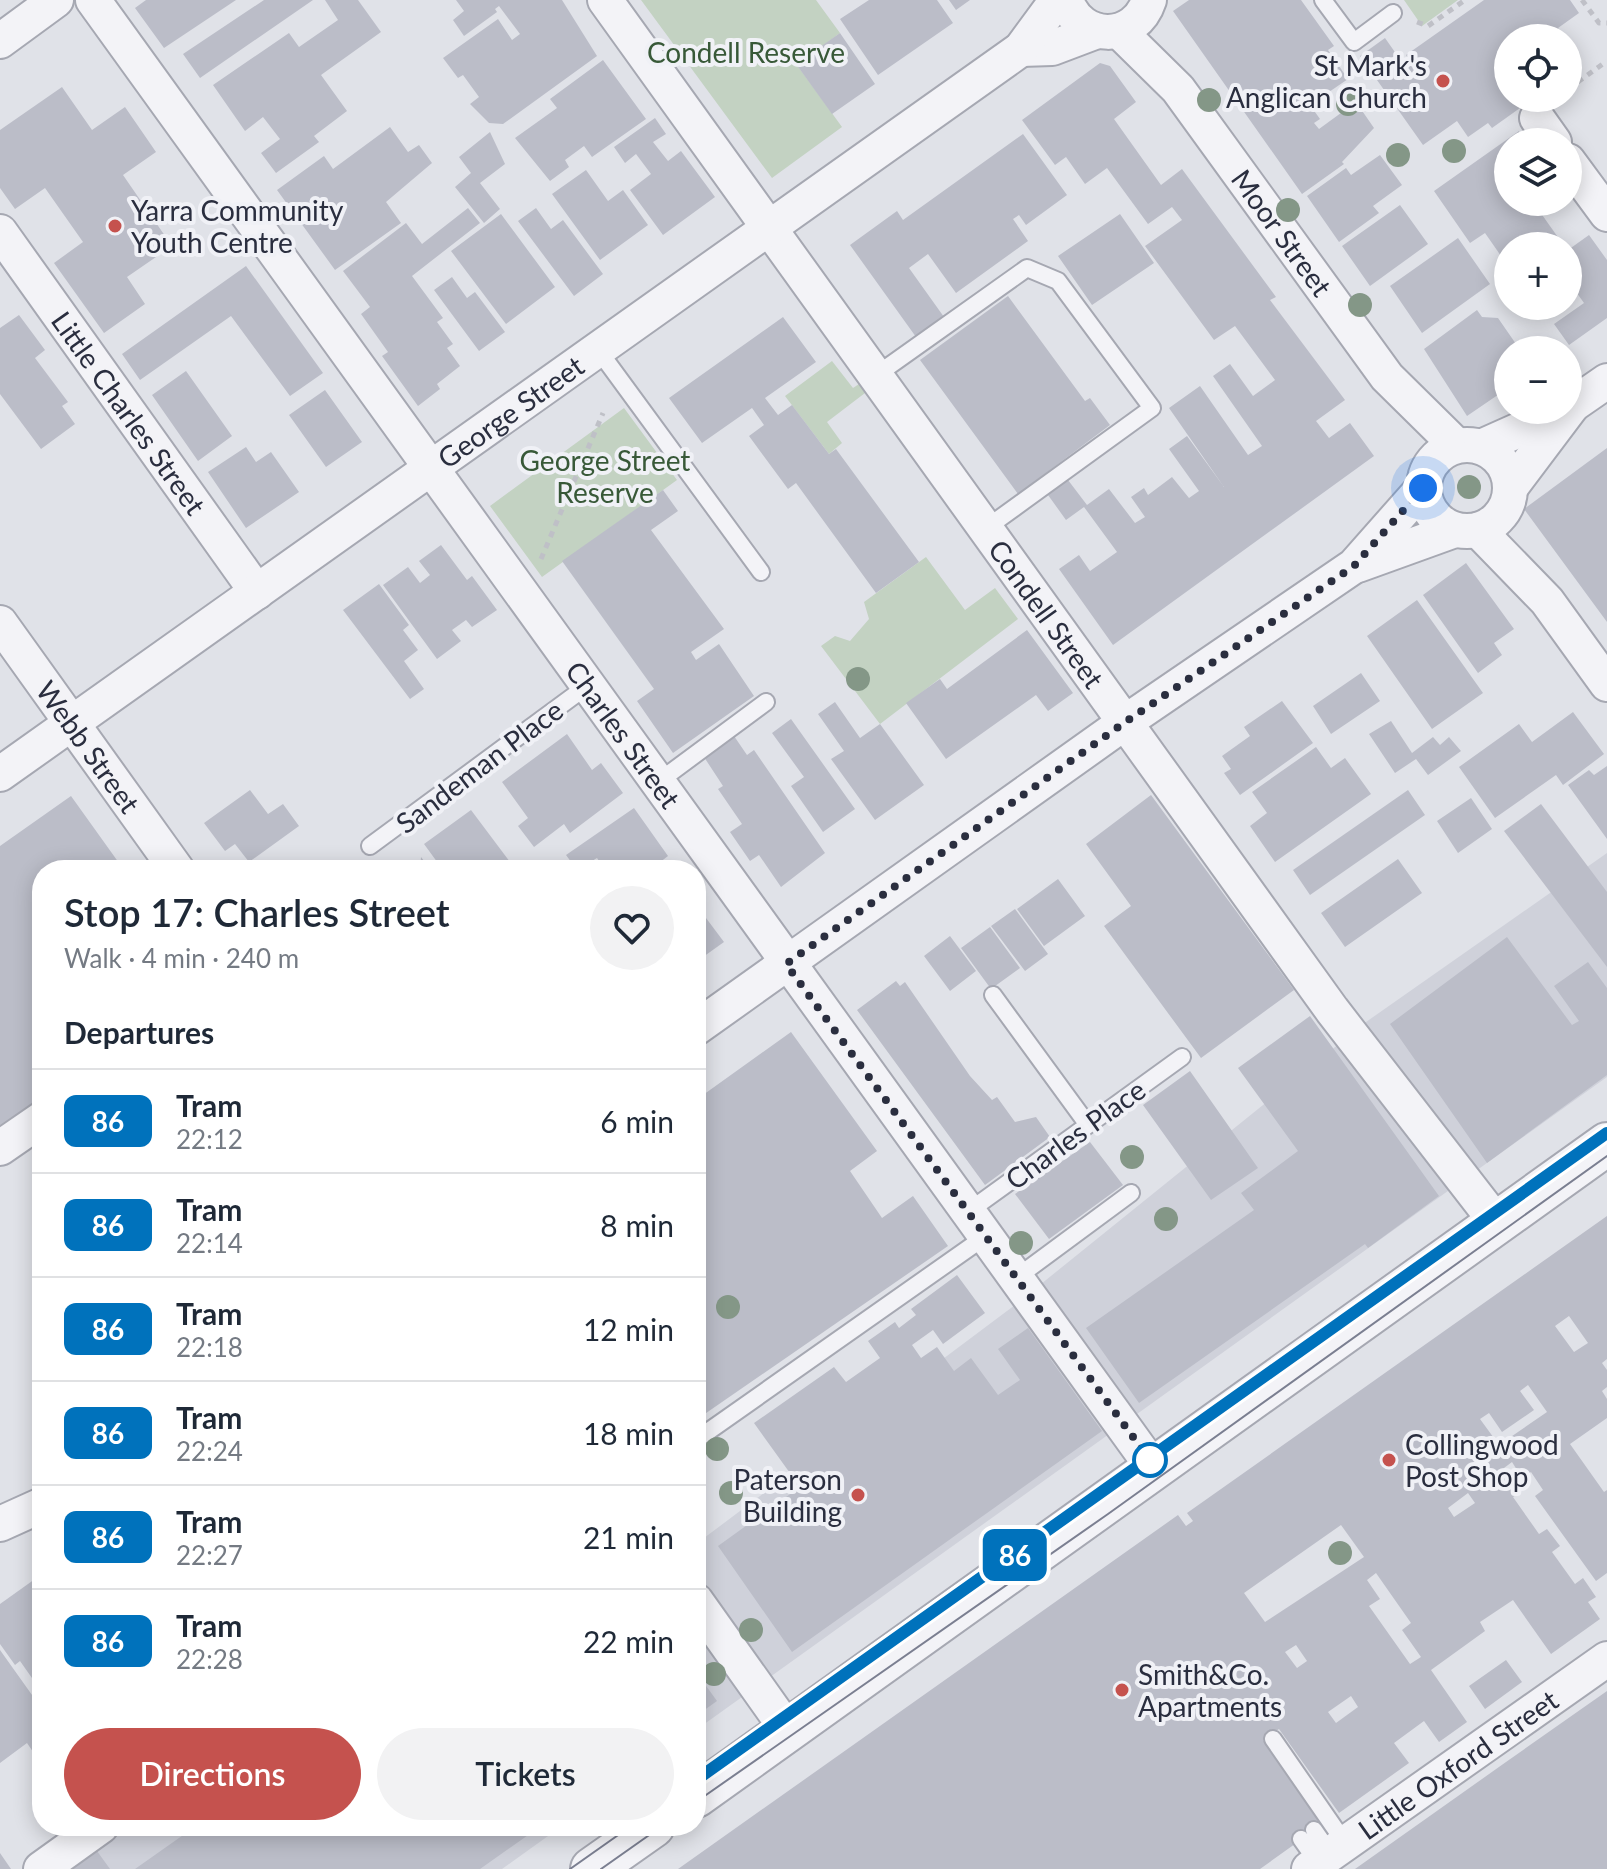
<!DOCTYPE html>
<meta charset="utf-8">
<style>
:root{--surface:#fff;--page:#f2f2f3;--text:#1f2937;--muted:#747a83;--line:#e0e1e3;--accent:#c5524e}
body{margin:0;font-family:Lato,sans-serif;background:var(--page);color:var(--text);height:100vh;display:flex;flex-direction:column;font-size:30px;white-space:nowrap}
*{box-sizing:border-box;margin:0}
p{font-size:26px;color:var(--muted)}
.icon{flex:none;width:44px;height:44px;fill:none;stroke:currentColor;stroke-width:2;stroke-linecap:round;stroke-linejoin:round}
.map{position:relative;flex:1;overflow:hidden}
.side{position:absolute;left:32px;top:860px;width:674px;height:976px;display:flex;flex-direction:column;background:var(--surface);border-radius:32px;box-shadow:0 4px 20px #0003}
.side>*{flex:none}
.badge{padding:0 16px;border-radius:12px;font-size:28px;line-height:52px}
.buttons{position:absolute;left:1494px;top:24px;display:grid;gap:16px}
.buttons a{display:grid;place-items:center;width:88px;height:88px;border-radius:50%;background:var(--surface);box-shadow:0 4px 20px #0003;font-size:40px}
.you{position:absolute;width:40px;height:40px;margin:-20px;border:6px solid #fff;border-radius:50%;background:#1a73e8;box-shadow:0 0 0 12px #1a73e833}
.map>.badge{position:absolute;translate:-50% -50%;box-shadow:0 0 0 4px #fff}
h2{padding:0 32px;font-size:30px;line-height:72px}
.round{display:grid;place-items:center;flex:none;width:84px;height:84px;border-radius:42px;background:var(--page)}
.head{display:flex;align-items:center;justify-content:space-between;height:136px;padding:0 32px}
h1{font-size:38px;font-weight:600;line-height:60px}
.primary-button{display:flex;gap:16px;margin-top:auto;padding:16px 32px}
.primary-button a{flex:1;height:92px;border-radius:48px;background:var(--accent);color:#fff;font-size:32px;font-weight:600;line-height:92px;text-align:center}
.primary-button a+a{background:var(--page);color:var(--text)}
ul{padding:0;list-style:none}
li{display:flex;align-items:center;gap:24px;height:104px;padding:0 32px;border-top:2px solid var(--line)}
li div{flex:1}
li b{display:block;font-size:30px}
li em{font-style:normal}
li .badge{min-width:88px;font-weight:700;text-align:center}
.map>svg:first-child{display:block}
.built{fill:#cfd1da}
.green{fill:#c3d2c2}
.building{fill:#bbbdc8;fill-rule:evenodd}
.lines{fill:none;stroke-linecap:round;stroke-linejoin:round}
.service-casing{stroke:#a6a8b2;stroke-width:20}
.minor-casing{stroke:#a6a8b2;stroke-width:38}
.tertiary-casing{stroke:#a6a8b2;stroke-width:46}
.path{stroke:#bfc0c7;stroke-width:5;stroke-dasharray:6 6;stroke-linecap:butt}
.service{stroke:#f3f3f7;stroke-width:16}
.minor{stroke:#f3f3f7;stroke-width:34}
.tertiary{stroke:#f3f3f7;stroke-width:42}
.tram{stroke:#7b7f91;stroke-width:2}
.tree{fill:#849787}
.line-casing{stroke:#fff;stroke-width:18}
.line{stroke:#0072bc;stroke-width:12}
.walk{stroke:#2a2e3f;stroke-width:8;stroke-dasharray:0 14.4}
.poi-dot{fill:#c5524e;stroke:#f0f1f6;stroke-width:3}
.stop-dot{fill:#fff;stroke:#0072bc;stroke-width:4}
.labels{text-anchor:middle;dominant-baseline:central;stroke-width:8;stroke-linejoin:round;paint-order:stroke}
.park-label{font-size:28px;fill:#385938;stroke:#f0f1f6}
.poi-label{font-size:28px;fill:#2a2e3f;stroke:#f0f1f6;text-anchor:start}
.street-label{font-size:28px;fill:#2a2e3f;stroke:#f0f1f6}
</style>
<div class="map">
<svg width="1607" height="1869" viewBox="0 0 1607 1869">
<rect width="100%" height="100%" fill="#e0e2e8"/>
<path class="built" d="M1607,853V1077L696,1730V1544L1015,1305L1366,1022Z
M125,1826H562L502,1869H65Z"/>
<path class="green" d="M641,0H816L840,33L797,65L842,127L772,178Z
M1404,0H1458L1422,26Z
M832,361L853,388L859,384L865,393L827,422L842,443L829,454L785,396Z
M624,408L677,480L542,577L490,506Z
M926,557L965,610L995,588L1018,619L880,724L821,646L835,636L850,641L869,619L864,602Z"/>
<path class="building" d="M146,0H236L164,48L135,8Z
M264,0H313L200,78L183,54Z
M325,0H358L381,32L321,75L347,111L314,136L319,142L276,173L261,153L280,139L263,117L245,131L213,85L289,33L299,47L338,20Z
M456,0H562L597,56L503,124L489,123L470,104L479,97L463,75L458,78L443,58L498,19L512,40L520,34L499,6L495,9L497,12L464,36L453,20L464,11Z
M869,0H937L953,23L878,75L840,19Z
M949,0H970L956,10Z
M1189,0H1301L1334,46L1328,50L1348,79L1310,105L1320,119L1314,123L1319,129L1356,102L1374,128L1342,162L1344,164L1302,194L1173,11Z
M1484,0H1570L1579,13L1558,28L1566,38H1508V98H1522L1515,103L1520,108L1492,128L1488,123L1468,137L1457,121L1423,145L1360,56L1385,38L1404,65L1409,60L1406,55Z
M840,33L875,84L832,114L796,64Z
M1568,41L1580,57L1568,66Z
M603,60L646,119L592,157L584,146L565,160L569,167L550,181L515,138L557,108L550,99Z
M1100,63L1110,66L1136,102L1114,119L1161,185L1182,169L1276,297L1270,300L1345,400L1316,421L1329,438L1350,423L1374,456L1113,645L1059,569L1079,555L1090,571L1117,552L1084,507L1066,520L1048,495L1068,480L1087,505L1109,489L1135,523L1145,517L1131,497L1144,488L1148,495L1172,477L1189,498L1199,491L1169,449L1187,436L1224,487L1169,408L1200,386L1248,455L1262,446L1213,376L1230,364L1253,396L1275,380L1235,326L1214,340L1145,246L1182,220L1172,207L1148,224L1107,168L1085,184L1066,157L1055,165L1022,120Z
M62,87L92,130L125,107L156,152L123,175L172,246L127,277L145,304L104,333L54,263L83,242L45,188L15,209L0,188V130Z
M655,118L666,134L653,142L668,161L681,151L715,197L663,235L630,190L651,174L636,154L625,163L614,147Z
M390,127L408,152L419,145L432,163L386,202L401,223L335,270L277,190L324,156L333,169Z
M1519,131L1526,142H1508V202H1533L1562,243L1557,246H1508V266L1485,233L1470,243L1434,191Z
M490,132L505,164L480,183L500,209L484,223L455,187L471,173L459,157Z
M1023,134L1067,195L1026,225L1019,215L1013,219L1028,241L956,293L928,254L909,268L944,317L916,337L850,245L897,211L903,220Z
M1380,155L1402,185L1373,206L1379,213L1339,242L1307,196L1346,168L1351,175Z
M586,170L608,201L623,190L648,225L600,260L552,194Z
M1400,205L1428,244L1370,286L1342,246Z
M468,208L480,223L412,276L443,318L437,322L453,344L447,348L460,366L437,384L440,389L418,406L382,356L388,352L361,314L370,307L343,271L406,223L422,244Z
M536,208L551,229L563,220L603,274L574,296L518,221Z
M501,214L555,287L506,324L451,251Z
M1120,214L1154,263L1092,305L1058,256Z
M1589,235L1607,260V318L1569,345L1554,324L1584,303L1574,289L1568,293V250Z
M1458,238L1490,284L1422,333L1390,286Z
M246,266L323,373L290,396L231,316L140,380L122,354Z
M452,277L467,298L475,292L505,332L479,351L434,290Z
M1008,296L1085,401L1090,398L1110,425L1018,494L920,360Z
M1477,310L1482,317L1498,318L1516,344L1522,339L1529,350H1508V388L1467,416L1424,349Z
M19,315L45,350L35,358L68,402L62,406L75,424L41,449L0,394V328Z
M783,317L816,362L765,398L778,415L792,405L829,454L836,449L919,562L876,593L796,483L788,489L749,436L764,425L752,408L702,443L669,398Z
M186,371L232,436L198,461L152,395Z
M325,390L362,442L326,467L289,415Z
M246,447L256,462L271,452L299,492L246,528L208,472Z
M1607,448V622L1524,509Z
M663,490L678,511L651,530L724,629L691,652L696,660L719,644L754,696L673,753L637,701L654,689L562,561Z
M441,545L467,580L472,576L497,610L472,627L466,620L452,630L461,641L437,659L383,585L408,567L420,583L430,575L419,561Z
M1466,563L1514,629L1494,643L1502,655L1478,673L1423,595Z
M379,584L409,625L403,630L418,650L404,661L424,689L410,699L343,610Z
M1417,600L1483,693L1432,729L1367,636Z
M1027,630L1073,693L1048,711L1036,695L946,759L906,703L940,679L947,689Z
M1361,673L1380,701L1331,734L1313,706Z
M1282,701L1313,743L1240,795L1224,773L1231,769L1222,756L1250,736L1244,727Z
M835,702L860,738L880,724L924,785L875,820L831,759L844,751L818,714Z
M1573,712L1604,754L1563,785L1556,775L1495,818L1459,767L1519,724L1532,742Z
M791,719L855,809L823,832L791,786L804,777L772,733Z
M1391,721L1412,753L1433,737L1440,745L1449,737L1461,751L1428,775L1416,759L1395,773L1369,734Z
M567,734L592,770L601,763L623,793L570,833L564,824L534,847L518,826L528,818L502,782Z
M734,736L747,755L754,750L825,853L781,887L759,855L750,861L730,832L742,824L718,789L723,786L704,757Z
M1316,747L1331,768L1345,758L1371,794L1275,862L1250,826L1267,813L1252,792Z
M1607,766V839L1568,785L1589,770L1594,775Z
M250,790L268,814L283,804L299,826L249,862L235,844L225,851L204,823Z
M1408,790L1425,815L1310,895L1293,870Z
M1151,795L1294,990L1201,1058L1104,926L1131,906L1086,844Z
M71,796L124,870H42V1102L0,1131V846Z
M1471,798L1492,829L1458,853L1437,821Z
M1541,804L1607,892V967L1504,831Z
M634,808L668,856L650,870H605L597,858L577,870L566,855Z
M471,810L516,870H443L424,844Z
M421,857L431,870H420Z
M1398,859L1422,893L1345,947L1321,913Z
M675,862L680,870H663Z
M1058,879L1085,916L1044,946L1017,909Z
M696,892L702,901L697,906L724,942L696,962Z
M1015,909L1048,954L1025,971L991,926Z
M990,927L1020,968L991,989L961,948Z
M950,936L976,971L950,991L924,956Z
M1507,937L1572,1025L1579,1021L1554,986L1588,962L1607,988V1075L1487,1163L1390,1024Z
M896,981L900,986L905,982L970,1076L992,1100L997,1097L1015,1122L1036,1117L1050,1137L985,1185L857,1010Z
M1310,1016L1439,1196L1368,1248L1365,1244L1139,1403L1086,1328L1254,1210L1241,1193L1298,1151L1238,1068Z
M791,1032L877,1151L850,1171L882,1218L913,1196L948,1246L696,1420V1100Z
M1190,1071L1258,1168L1211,1200L1143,1105Z
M1090,1142L1123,1185L1049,1239L1015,1194Z
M1607,1216V1359L1602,1363L1607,1370V1387L1602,1391L1607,1399V1418L1570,1444L1604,1492L1607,1490V1573L1596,1581L1535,1496L1543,1490L1531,1472L1522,1478L1512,1462L1504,1468L1521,1492L1513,1497L1539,1534L1547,1529L1560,1546L1552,1552L1575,1584L1583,1578L1596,1597L1588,1602L1600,1619L1551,1654L1513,1600L1480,1622L1485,1631L1431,1670L1467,1722L1439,1742L1424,1721L1394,1743L1409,1763L1339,1813L1279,1729L1263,1740L1323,1824L1260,1869H678L1178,1515L1186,1526L1193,1521L1187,1513ZM1569,1316L1588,1343L1574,1352L1555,1326ZM1528,1385L1547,1412L1499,1445L1480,1419L1489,1413L1502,1432L1534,1410L1520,1391ZM1468,1493L1475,1503L1454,1517L1448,1508ZM1341,1525L1364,1557L1265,1622L1244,1593ZM1376,1573L1411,1623L1402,1630L1421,1657L1410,1664L1369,1606L1380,1599L1367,1580ZM1296,1645L1307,1661L1297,1668L1285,1652ZM1351,1696L1358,1707L1336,1723L1328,1712Z
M957,1275L985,1313L943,1344L933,1330L912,1345L921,1358L937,1347L954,1371L971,1358L998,1395L1020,1380L998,1349L1028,1328L1102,1431L792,1652L718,1546L800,1487L754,1423L834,1367L846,1382L880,1358L868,1341L895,1322L899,1328L916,1315L911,1309Z
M42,1574V1685L39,1688L20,1661L15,1665L0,1644V1604Z
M0,1650L42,1709V1765L27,1743L0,1763Z
M1506,1660L1522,1682L1485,1709L1469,1686Z
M696,1672L717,1701L696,1716Z
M1607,1691V1869H1355L1506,1762Z
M196,1826H541L480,1869H135Z
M97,1851L110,1869H72Z
M0,1853L11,1869H0Z"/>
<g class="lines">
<defs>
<path id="service" d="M1323,0L1354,42L1393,13
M599,351L761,572
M875,376L1027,268L1058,281L1152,408L985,529
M658,782L766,702
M370,846L587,686
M993,995L1088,1125
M969,1211L1182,1057
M1016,1278L1131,1193
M696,1440L986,1236
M1273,1739L1345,1843
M1314,1830L1330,1853
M1301,1839L1318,1863"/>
<g id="minor">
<path id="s1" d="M93,0L1154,1469"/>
<path id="s2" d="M605,0L1332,1010L1497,1223"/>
<path d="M1066,0C1080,42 1135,43 1149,0"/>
<path id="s3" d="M1119,31L1178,89L1387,377L1456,445"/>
<path d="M0,41L56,0"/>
<path d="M1021,49L1052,48L1097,31"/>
<path d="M1537,118L1554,142"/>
<path d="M1568,161L1607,214"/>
<path id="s4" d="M0,232L257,592"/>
<path d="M1568,408L1607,381"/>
<circle cx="1467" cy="488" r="43"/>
<path d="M1481,447L1564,410"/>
<path d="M1510,488L1571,407"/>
<path d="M1478,530L1547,601L1607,684"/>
<path d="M1358,565L1455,530"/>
<path id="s5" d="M0,623L177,870"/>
<path id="s6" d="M0,774L1021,49L1057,0"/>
<path d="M696,1028L1124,723L1354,566L1423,488"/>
<path d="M0,1148L42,1119"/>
<path d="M0,1524L42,1505"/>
<path d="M696,1601L789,1732"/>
<path d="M41,1869L101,1826"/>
<path id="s7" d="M1309,1869L1607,1659"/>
</g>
<path id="tertiary" d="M696,1796L1607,1144
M592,1869L653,1826"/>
</defs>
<use href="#service" class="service-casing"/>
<use href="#minor" class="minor-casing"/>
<use href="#tertiary" class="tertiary-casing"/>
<path class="path" d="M1582,0L1599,23H1607
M1417,22L1428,26L1465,0
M1568,89L1607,61
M541,559L603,413"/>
<use href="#service" class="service"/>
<use href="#minor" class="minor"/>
<use href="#tertiary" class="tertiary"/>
<path class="tram" d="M696,1780L1607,1133
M696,1802L1108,1514L1607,1156
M570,1869L631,1826
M601,1869L662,1826"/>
</g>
<g class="tree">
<circle cx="1209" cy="100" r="12"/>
<circle cx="1348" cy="104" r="12"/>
<circle cx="1454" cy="151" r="12"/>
<circle cx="1398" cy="155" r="12"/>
<circle cx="1288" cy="210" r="12"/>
<circle cx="1360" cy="305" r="12"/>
<circle cx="1469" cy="487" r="12"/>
<circle cx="858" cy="679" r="12"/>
<circle cx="1132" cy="1157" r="12"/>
<circle cx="1166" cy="1219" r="12"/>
<circle cx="1021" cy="1243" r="12"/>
<circle cx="728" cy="1307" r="12"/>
<circle cx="717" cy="1449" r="12"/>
<circle cx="731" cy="1493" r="12"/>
<circle cx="1340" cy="1553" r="12"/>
<circle cx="751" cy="1630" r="12"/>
<circle cx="714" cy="1674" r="12"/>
</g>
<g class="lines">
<defs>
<path id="line" d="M696,1780L1607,1133"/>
</defs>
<use href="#line" class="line-casing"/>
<use href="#line" class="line"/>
<path class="walk" d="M1150,1460L786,964L1124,723L1354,566L1423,488"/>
</g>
<g class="poi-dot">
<circle cx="1443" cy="81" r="8"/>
<circle cx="115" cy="226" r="8"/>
<circle cx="1389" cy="1460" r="8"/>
<circle cx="858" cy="1495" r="8"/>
<circle cx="1122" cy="1690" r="8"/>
</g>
<circle class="stop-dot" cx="1150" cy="1460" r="16"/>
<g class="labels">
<g class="park-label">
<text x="746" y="52">Condell Reserve</text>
<text x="605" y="460">George Street<tspan x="605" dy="32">Reserve</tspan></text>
</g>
<g class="poi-label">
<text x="1427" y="65" text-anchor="end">St Mark's<tspan x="1427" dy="32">Anglican Church</tspan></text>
<text x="131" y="210">Yarra Community<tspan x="131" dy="32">Youth Centre</tspan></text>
<text x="1405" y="1444">Collingwood<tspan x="1405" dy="32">Post Shop</tspan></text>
<text x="842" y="1479" text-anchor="end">Paterson<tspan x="842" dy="32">Building</tspan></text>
<text x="1138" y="1674">Smith&amp;Co.<tspan x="1138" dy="32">Apartments</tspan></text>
</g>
<g class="street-label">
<text stroke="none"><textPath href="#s3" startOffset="260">Moor Street</textPath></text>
<text stroke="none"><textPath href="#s4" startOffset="222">Little Charles Street</textPath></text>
<text stroke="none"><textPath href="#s6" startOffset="626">George Street</textPath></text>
<text stroke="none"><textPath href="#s2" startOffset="756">Condell Street</textPath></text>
<text stroke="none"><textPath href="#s1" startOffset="906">Charles Street</textPath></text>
<text stroke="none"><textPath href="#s5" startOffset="152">Webb Street</textPath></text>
<text transform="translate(479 766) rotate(-37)">Sandeman Place</text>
<text transform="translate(1075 1134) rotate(-36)">Charles Place</text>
<text stroke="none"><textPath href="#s7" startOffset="182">Little Oxford Street</textPath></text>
</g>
</g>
</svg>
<div class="buttons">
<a><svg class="icon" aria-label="locate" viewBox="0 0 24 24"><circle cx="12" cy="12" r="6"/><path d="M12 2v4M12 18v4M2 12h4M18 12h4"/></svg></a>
<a><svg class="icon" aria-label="layers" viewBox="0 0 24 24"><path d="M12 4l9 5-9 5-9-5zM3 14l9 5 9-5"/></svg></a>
<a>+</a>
<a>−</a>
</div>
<div class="you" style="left:1423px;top:488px"></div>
<b class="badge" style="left:1015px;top:1555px;background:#0072bc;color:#fff">86</b>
<section class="side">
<div class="head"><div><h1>Stop 17: Charles Street</h1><p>Walk · 4 min · 240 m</p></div><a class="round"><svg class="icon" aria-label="heart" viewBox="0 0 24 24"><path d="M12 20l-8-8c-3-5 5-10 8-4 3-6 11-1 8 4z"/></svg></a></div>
<h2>Departures</h2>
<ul>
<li><span class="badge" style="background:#0072bc;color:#fff">86</span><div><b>Tram</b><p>22:12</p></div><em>6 min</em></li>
<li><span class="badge" style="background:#0072bc;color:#fff">86</span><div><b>Tram</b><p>22:14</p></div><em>8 min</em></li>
<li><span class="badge" style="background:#0072bc;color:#fff">86</span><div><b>Tram</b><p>22:18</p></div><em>12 min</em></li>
<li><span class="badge" style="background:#0072bc;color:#fff">86</span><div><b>Tram</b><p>22:24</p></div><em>18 min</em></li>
<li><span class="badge" style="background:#0072bc;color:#fff">86</span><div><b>Tram</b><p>22:27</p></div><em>21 min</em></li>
<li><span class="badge" style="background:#0072bc;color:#fff">86</span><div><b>Tram</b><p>22:28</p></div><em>22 min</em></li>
</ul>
<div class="primary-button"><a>Directions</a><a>Tickets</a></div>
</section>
</div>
